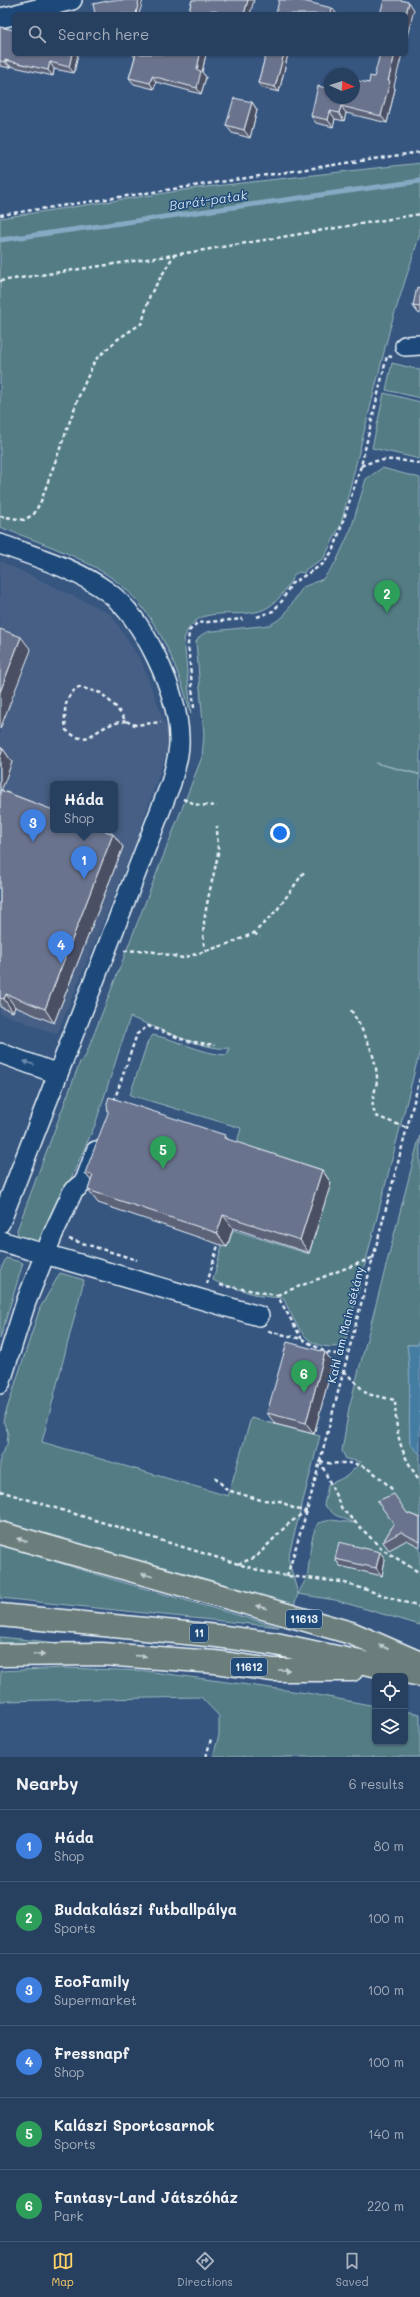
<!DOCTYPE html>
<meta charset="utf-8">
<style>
body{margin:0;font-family:Mali,sans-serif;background:#304766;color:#f1f3f6}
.controls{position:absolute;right:12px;bottom:12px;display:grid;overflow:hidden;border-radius:6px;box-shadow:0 1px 3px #0004}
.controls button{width:36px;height:36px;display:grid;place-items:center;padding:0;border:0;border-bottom:1px solid #445975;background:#284060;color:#f1f3f6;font:20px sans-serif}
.compass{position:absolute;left:324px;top:68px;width:36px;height:36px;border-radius:50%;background:#284060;box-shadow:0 1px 3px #0004;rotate:93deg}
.you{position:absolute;left:280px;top:833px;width:14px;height:14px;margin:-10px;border:3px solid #fff;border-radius:50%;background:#1a73e8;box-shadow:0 0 0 6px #1a73e833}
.badge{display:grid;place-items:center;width:26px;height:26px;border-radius:50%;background:#ffd166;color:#fff;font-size:13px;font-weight:700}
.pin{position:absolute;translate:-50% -33px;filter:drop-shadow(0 1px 2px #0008)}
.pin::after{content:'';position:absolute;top:21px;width:14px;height:12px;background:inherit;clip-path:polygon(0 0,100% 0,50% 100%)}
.popup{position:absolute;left:50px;top:781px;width:68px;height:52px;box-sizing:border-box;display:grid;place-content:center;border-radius:6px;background:#284060;filter:drop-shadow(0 1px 3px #0005);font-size:13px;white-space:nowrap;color:#a5afbd}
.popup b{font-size:15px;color:#f1f3f6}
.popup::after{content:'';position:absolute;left:50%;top:100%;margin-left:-8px;border:8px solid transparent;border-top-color:#284060}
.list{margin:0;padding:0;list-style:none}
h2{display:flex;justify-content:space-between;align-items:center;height:52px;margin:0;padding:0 16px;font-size:17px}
h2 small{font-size:13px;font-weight:400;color:#a5afbd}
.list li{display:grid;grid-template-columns:26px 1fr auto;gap:12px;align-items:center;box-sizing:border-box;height:72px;padding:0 16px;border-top:1px solid #445975}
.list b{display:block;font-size:15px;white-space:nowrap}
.list p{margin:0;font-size:13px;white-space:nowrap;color:#a5afbd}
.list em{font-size:13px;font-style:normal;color:#a5afbd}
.icon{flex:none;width:22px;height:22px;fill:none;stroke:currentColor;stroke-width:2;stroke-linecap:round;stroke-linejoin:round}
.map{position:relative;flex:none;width:420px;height:1757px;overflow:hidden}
.search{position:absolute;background:#284060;box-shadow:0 1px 3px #0004;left:12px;right:12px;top:12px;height:44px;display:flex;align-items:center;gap:10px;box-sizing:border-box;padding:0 14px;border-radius:6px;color:#a5afbd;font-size:15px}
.sheet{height:484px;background:#284060}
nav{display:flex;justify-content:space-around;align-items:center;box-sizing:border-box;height:56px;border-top:1px solid #445975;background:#284060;font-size:11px;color:#a5afbd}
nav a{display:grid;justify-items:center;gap:2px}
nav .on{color:#ffd166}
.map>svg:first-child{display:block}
.built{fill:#465f84;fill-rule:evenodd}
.green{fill:#527c84;stroke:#9db6be}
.water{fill:#457ba2;stroke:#86aac4}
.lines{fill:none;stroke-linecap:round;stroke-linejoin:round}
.stream{stroke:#86aac4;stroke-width:5}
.minor-casing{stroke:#e8f1f8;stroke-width:22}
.major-casing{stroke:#e8f1f8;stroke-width:25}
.path{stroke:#e8f1f8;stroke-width:2.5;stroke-dasharray:4 3;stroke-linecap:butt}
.minor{stroke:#1f4a7a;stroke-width:19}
.major{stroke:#6c7e7c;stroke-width:22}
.wall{fill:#5c6379;stroke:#e8f1f8}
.shaded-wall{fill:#4b5063;stroke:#e8f1f8}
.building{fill:#6b738d;stroke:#e8f1f8}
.oneway{fill:#6f8dac}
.oneway2{fill:#c3ced3}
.labels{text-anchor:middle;stroke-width:3;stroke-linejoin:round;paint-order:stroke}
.shield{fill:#1f4a7a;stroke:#acbfd2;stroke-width:1}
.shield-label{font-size:11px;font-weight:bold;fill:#e8f1f8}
.street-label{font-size:12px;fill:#e8f1f8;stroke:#1f4a7a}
.water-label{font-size:13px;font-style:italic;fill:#d0dfeb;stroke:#1f4a7a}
</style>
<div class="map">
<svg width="420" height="1757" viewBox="0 0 420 1757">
<rect width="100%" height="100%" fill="#365680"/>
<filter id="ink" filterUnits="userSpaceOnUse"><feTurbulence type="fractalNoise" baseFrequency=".025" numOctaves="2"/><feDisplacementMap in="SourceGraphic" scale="8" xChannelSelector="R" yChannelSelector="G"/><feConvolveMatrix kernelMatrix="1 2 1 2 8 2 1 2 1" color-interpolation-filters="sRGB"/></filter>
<g filter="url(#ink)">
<!-- built -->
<path class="built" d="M 0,561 L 111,614 L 142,663 L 171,739 L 134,847 L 57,1034 L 0,1013 ZM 53,784 L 115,784 L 115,830 L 53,830 Z"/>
<!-- green -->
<path class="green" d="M 420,163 L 420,234 L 390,328 L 341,524 L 324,558 L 306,569 L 304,573 L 299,572 L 295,574 C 288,585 281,599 270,606 C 243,625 196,597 184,639 L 191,714 C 177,663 153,603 106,574 C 74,553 35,541 0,527 L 0,218 L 198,188 Z
M 392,363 L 420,370 L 420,398 L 386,390 Z
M 384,393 L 420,402 L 420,459 L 372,448 Z
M 382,468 L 420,478 L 420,774 L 375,763 L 420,775 L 420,1050 L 344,1346 C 304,1352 299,1328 283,1298 L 260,1296 L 219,1283 L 213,1280 L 222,1246 L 227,1247 L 233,1230 L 309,1254 L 330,1183 L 235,1150 L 241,1128 L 130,1095 L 148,1041 L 153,1035 C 179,1040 201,1054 227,1055 L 229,1048 C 207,1052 153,1026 130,1017 L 95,1125 L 42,1243 L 19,1239 L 17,1230 L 80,1062 L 85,1057 L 202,757 L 204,735 L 196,642 C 200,634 205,632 213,631 L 270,625 L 283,617 L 303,587 L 323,579 L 336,562 L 351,529 L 366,479 Z
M 420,1135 L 420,1337 L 417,1345 L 407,1345 C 412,1378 408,1411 410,1444 L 420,1454 L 420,1625 L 335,1600 L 298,1594 L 293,1608 L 146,1567 L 0,1520 L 0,1456 L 7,1445 L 8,1433 L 3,1421 L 40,1308 L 60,1273 L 84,1280 L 42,1442 L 228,1496 L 251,1418 L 320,1436 L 288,1558 L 298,1594 C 301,1587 308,1578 308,1571 C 310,1555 310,1537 318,1523 L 331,1520 L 355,1523 L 335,1515 L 324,1505 L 328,1485 L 347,1476 L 361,1462 L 346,1459 L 342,1451 L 349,1408 Z
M 6,1258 L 23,1263 L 0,1339 L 0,1271 Z
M 0,1544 L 111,1579 L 279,1627 L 0,1598 Z
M 0,1637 L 79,1645 L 0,1647 Z
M 64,1668 L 146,1671 L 307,1693 L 375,1706 L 375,1742 L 405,1742 L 405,1711 L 420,1714 L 420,1757 L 213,1757 L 219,1735 L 219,1716 L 201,1697 L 0,1701 L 0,1671 Z"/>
<!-- water -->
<path class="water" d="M 420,1337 L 420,1454 L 410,1444 C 408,1411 412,1378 407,1345 L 417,1345 Z"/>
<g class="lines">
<!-- stream -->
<path class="stream" d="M 0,240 L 420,181"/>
<defs>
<path id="minor" d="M 17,14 L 72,0
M 0,18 L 14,15
M 405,346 L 420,345
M 0,544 C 36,557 77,569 108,592 C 144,619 178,692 179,738 C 180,753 175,768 171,783 L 0,1223
M 0,1053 L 58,1074
M 0,1241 L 259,1316
M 0,1384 L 26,1302 L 53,1234 L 73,1191 L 85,1181 L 96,1151"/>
<path id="major" d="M 0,1533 L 351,1633 L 420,1663
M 0,1615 L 217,1636 L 276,1644 L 420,1675
M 0,1655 L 102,1654 L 215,1662 L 273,1670 L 352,1670"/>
</defs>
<!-- minor casing -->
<use href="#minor" class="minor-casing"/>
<!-- major casing -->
<use href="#major" class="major-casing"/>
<!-- path -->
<path class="path" d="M 0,215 L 420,152
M 0,281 L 174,255 L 420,214
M 361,466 C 381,457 399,459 420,464
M 0,516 L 24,520 L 34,514 L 41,501 L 79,396 L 95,360 L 118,339 L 142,323 L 150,295 L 174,255
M 257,617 L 273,611 L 282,601 L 291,584 L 323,564 L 334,549 L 361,466 L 387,356 L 392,357
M 194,708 L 188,644 L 189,631 L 197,623 L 243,619
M 126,721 C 120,722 113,723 107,726 C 89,735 85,746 66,730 C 64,713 63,696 79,687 L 101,693 L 116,707 L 126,721 L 135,725 L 161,722
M 183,799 L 198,805 L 217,806
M 254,933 L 260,937
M 124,951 L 145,950 L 183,958 L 231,943 L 254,933 L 277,910 L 304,872
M 207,952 C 195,936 215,875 218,853 C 218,844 217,835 217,826
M 351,1010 C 363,1031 375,1051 377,1077 C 377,1093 368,1099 376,1116 L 407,1128
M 114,1101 L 137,1034 L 148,1026 L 187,1041 L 215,1045
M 69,1239 L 137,1260
M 207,1284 L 218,1245
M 220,1285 L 277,1295 L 302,1339
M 277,1295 L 372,1258
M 268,1331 L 302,1339 L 327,1353 L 347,1355
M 344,1371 L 367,1394 L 395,1400 C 396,1433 399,1451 418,1478
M 320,1461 L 342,1509 L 382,1549 L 420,1573
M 320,1461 C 333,1465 333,1463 345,1463 C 366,1462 379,1477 393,1490
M 215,1477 L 227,1490 L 261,1500 L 280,1501 L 295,1509 L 307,1511
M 0,1491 L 271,1574 L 342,1582 L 420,1607
M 238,1564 L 256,1557 L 287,1525 L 306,1511
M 287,1576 L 307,1511 L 420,1078
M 206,1757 L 211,1739"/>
<!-- minor -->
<use href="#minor" class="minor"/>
<!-- major -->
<use href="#major" class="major"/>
</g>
<!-- wall -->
<path class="wall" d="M 192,0 L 250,14 L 191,14 L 189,11 Z
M 0,27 L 14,54 L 78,54 L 74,73 L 54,69 L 53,76 L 10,66 L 10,68 L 0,66 Z
M 132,54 L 206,54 L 202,72 L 206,77 L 201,94 L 156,82 L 154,89 L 134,84 L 129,78 L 135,57 Z
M 266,54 L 288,54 L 279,92 L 262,88 L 258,83 Z
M 369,83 L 394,86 L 395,89 L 387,123 L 346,113 L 344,121 L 335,119 L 333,127 L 316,123 L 311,116 L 330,98 Z
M 252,102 L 257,110 L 250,138 L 232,133 L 226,125 Z
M 420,288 L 420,314 L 418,313 L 413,306 Z
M 0,747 L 3,749 L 12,762 L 1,790 L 113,834 L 123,847 L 54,1023 L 15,1007 L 13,1012 L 0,1007 Z
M 228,1140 L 322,1170 L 331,1183 L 309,1253 L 233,1228 L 227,1247 L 98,1203 L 88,1190 L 91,1181 L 85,1173 Z
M 325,1352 L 333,1363 L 314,1434 L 275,1424 L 267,1413 Z
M 407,1513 L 420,1518 L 420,1547 L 407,1540 L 389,1550 L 383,1542 L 394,1524 Z
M 335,1559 L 385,1559 L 382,1576 L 340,1566 Z"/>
<!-- shaded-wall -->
<path class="shaded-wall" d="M 139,0 L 143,0 L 139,14 L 136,14 Z
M 248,0 L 254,0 L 250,14 L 244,14 Z
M 409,2 L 414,10 L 406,40 L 406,14 Z
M 332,8 L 336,13 L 336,14 L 331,14 Z
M 211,10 L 214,14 L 210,14 Z
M 72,54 L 78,54 L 74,73 L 69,67 Z
M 200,54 L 206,54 L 202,72 L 206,77 L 201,94 L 197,88 L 197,70 Z
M 284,54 L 288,54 L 279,92 L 275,87 Z
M 395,54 L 402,54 L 394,86 L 395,89 L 387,123 L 381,116 L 388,81 Z
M 5,60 L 10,66 L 10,68 L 5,62 Z
M 50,62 L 54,69 L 53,76 L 48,70 Z
M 152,76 L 156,82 L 154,89 L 150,83 Z
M 252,102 L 257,110 L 250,138 L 244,130 Z
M 341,106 L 346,113 L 344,121 L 339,113 Z
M 330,111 L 335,119 L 333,127 L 328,120 Z
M 21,637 L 31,650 L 0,729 L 0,692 Z
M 3,749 L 12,762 L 0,794 L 0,757 Z
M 113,834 L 123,847 L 54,1023 L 45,1009 Z
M 6,994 L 15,1007 L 13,1012 L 4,999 Z
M 225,1135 L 234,1148 L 224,1138 Z
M 322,1170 L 331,1183 L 309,1253 L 300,1240 Z
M 223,1215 L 233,1228 L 227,1247 L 217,1233 Z
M 325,1352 L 333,1363 L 314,1434 L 306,1423 Z
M 380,1552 L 385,1559 L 382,1576 L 376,1568 Z"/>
<!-- building -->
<path class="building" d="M 112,0 L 139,0 L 136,14 L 95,14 L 93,4 Z
M 192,0 L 223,0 L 226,1 L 226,0 L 248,0 L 244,14 L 225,14 L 211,10 L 210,14 L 195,14 L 195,13 L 189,11 Z
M 279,0 L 299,0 L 332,8 L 331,14 L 276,14 Z
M 384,0 L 400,0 L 409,2 L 406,14 L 380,14 Z
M 0,27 L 14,30 L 14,54 L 72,54 L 69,67 L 50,62 L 48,70 L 5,60 L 5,62 L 0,61 Z
M 136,54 L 200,54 L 197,70 L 201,71 L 197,88 L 152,76 L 150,83 L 129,78 Z
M 266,54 L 284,54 L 275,87 L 258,83 Z
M 380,54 L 395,54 L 388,81 L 390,81 L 381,116 L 341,106 L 339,113 L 330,111 L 328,120 L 311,116 L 318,86 L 330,89 L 330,98 L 354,98 L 354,80 L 369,83 L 370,76 L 374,77 Z
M 234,98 L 252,102 L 244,130 L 226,125 Z
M 417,287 L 420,288 L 420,307 L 413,306 Z
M 0,629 L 21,637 L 0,692 Z
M 0,747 L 3,749 L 0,757 Z
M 0,790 L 53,810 L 53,830 L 103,830 L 113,834 L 45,1009 L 6,994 L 4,999 L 0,998 Z
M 109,1097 L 225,1135 L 224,1138 L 322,1170 L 300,1240 L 223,1215 L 217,1233 L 88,1190 L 93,1175 L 85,1173 L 108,1113 L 107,1103 Z
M 287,1342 L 325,1352 L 306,1423 L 267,1413 Z
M 394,1494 L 407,1513 L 420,1518 L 420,1542 L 401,1532 L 383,1542 L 394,1524 L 377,1501 Z
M 339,1542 L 380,1552 L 376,1568 L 335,1559 Z"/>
<!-- one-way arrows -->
<defs><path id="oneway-solid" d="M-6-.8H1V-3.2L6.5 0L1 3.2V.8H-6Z"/></defs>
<use class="oneway" href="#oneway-solid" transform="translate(29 1063) rotate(-160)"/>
<g class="oneway2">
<use href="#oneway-solid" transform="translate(22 1540) rotate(-163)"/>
<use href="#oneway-solid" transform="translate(147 1575) rotate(-164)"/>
<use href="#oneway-solid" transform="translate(261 1607) rotate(-164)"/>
<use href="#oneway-solid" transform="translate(384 1647) rotate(-156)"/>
<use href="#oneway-solid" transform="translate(39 1654)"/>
<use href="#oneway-solid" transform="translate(141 1656) rotate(4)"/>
<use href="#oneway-solid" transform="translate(284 1670)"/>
</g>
</g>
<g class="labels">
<!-- shield labels -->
<g class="shield">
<rect x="286" y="1610" width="36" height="18" rx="3"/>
<rect x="190" y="1624" width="18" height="18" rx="3"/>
<rect x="231" y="1658" width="36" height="18" rx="3"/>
</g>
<g class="shield-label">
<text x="304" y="1623">11613</text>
<text x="199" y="1637">11</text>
<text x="249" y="1671">11612</text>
</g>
<!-- street labels -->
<g class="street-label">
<text transform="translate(346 1325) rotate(-76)" y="4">Kahl am Main sétány</text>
</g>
<!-- water labels -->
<g class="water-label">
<text transform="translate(208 200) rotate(-8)" y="5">Barát-patak</text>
</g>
</g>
</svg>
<div class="controls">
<button><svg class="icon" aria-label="locate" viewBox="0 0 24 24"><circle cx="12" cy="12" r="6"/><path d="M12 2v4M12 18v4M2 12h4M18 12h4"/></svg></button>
<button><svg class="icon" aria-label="layers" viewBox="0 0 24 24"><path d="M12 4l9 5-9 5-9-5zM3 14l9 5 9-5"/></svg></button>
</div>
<svg class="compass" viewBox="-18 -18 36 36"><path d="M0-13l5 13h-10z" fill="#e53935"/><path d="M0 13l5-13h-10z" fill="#a5afbd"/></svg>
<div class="you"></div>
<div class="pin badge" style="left:84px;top:879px;background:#3f7fe0">1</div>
<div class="popup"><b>Háda</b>Shop</div>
<div class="pin badge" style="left:387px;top:613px;background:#2e9e5b">2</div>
<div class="pin badge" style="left:33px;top:842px;background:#3f7fe0">3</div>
<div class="pin badge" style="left:61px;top:964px;background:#3f7fe0">4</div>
<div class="pin badge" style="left:163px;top:1169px;background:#2e9e5b">5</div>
<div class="pin badge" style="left:304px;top:1393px;background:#2e9e5b">6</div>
<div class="search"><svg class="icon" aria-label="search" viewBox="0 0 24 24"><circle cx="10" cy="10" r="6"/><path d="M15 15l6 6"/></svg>Search here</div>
</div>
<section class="sheet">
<h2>Nearby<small>6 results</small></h2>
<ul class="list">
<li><span class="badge" style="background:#3f7fe0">1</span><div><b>Háda</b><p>Shop</p></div><em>80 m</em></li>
<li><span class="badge" style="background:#2e9e5b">2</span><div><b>Budakalászi futballpálya</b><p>Sports</p></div><em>100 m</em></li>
<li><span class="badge" style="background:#3f7fe0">3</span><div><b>EcoFamily</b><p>Supermarket</p></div><em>100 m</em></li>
<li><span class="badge" style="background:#3f7fe0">4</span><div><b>Fressnapf</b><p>Shop</p></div><em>100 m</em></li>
<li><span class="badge" style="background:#2e9e5b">5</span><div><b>Kalászi Sportcsarnok</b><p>Sports</p></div><em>140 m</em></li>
<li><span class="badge" style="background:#2e9e5b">6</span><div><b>Fantasy-Land Játszóház</b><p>Park</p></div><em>220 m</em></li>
</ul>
</section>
<nav>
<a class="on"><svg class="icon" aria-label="map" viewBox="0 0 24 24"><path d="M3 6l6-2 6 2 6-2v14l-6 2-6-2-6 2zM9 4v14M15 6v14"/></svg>Map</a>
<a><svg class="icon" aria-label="directions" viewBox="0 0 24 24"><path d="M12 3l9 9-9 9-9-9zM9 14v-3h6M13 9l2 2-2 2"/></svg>Directions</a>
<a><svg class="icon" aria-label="saved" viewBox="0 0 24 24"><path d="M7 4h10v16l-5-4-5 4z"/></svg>Saved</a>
</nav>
